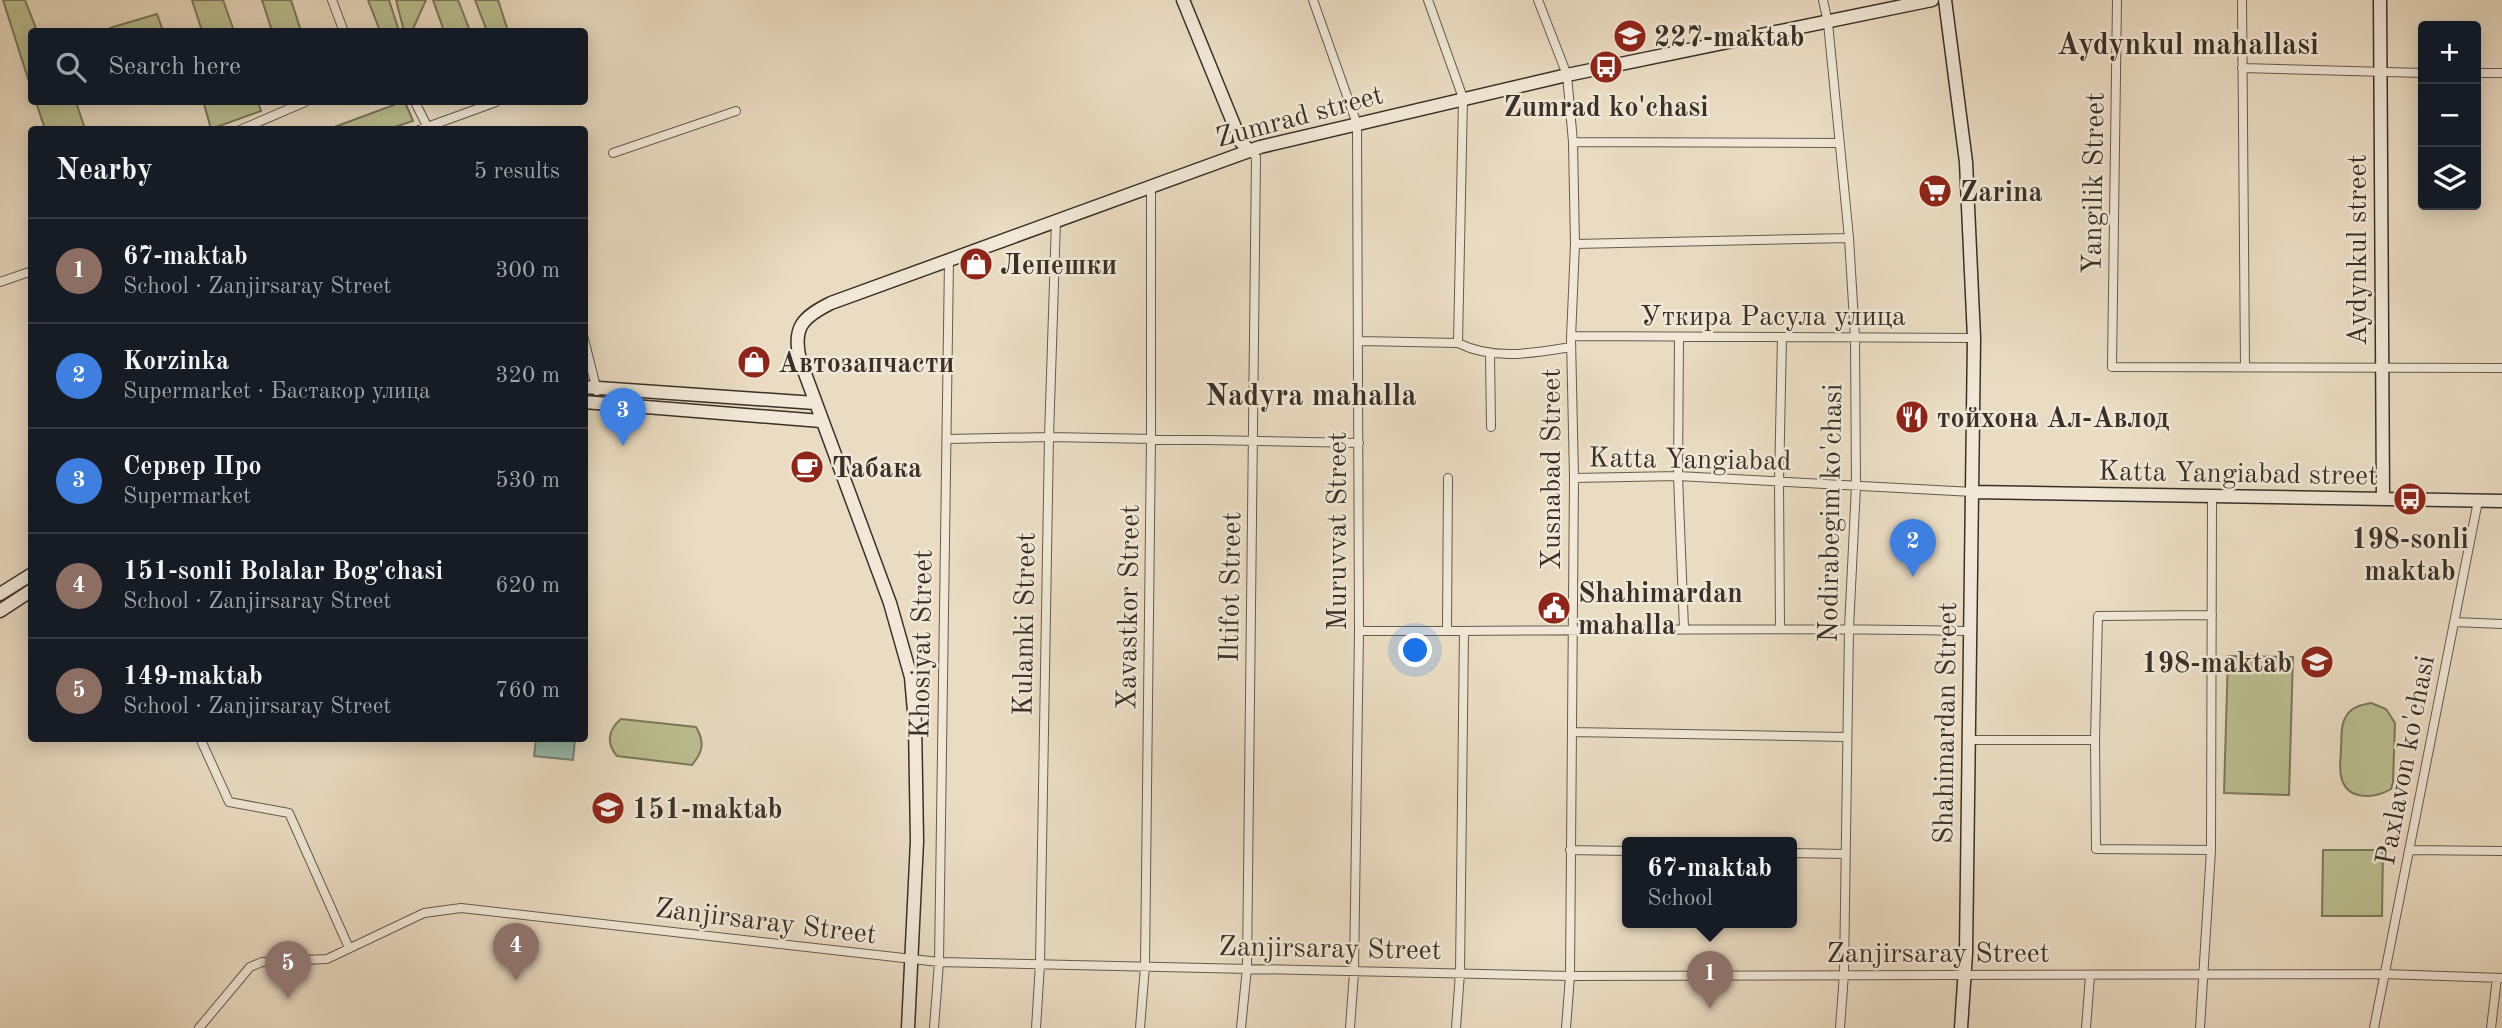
<!DOCTYPE html>
<meta charset="utf-8">
<style>
body{margin:0;font-family:"Old Standard TT",serif;background:#242831;color:#f1f3f6}
.controls{position:absolute;right:21px;top:21px;display:grid;overflow:hidden;border-radius:7px;box-shadow:0 4px 18px #0003}
.controls button{width:63px;height:63px;display:grid;place-items:center;padding:0;border:0;border-bottom:2px solid #363941;background:#171b24;color:#f1f3f6;font:35px sans-serif}
.you{position:absolute;left:1416px;top:651px;width:24px;height:24px;margin:-18px;border:5px solid #fff;border-radius:50%;background:#1a73e8;box-shadow:0 0 0 10px #1a73e833}
.badge{display:grid;place-items:center;width:46px;height:46px;border-radius:50%;background:#1a73e8;color:#fff;font-size:23px;font-weight:700}
.pin{position:absolute;translate:-50% -58px;filter:drop-shadow(0 2px 4px #0008)}
.pin::after{content:'';position:absolute;top:37px;width:24px;height:21px;background:inherit;clip-path:polygon(0 0,100% 0,50% 100%)}
.popup{position:absolute;left:1622px;top:837px;width:175px;height:91px;box-sizing:border-box;display:grid;place-content:center;border-radius:7px;background:#171b24;filter:drop-shadow(0 2px 5px #0005);font-size:23px;white-space:nowrap;color:#9ea1a6}
.popup b{font-size:26px;color:#f1f3f6}
.popup::after{content:'';position:absolute;left:50%;top:100%;margin-left:-14px;border:14px solid transparent;border-top-color:#171b24}
.list{margin:0;padding:0;list-style:none}
h2{display:flex;justify-content:space-between;align-items:center;height:91px;margin:0;padding:0 28px;font-size:30px}
h2 small{font-size:23px;font-weight:400;color:#9ea1a6}
.list li{display:grid;grid-template-columns:46px 1fr auto;gap:21px;align-items:center;box-sizing:border-box;height:105px;padding:0 28px;border-top:2px solid #363941}
.list b{display:block;font-size:26px;white-space:nowrap}
.list p{margin:0;font-size:23px;white-space:nowrap;color:#9ea1a6}
.list em{font-size:23px;font-style:normal;color:#9ea1a6}
.icon{flex:none;width:38px;height:38px;fill:none;stroke:currentColor;stroke-width:2;stroke-linecap:round;stroke-linejoin:round}
.map{position:relative;flex:none;width:2502px;height:1028px;overflow:hidden}
.search{position:absolute;background:#171b24;box-shadow:0 4px 18px #0003;left:28px;top:28px;width:560px;height:77px;display:flex;align-items:center;gap:18px;box-sizing:border-box;padding:0 24px;border-radius:7px;color:#9ea1a6;font-size:26px}
.panel{position:absolute;background:#171b24;box-shadow:0 4px 18px #0003;left:28px;top:126px;width:560px;height:616px;border-radius:7px}
.map>svg:first-child{display:block}
.green{fill:#bbbf90;stroke:#7a785c;stroke-width:2}
.water{fill:#99bcac;stroke:#738477;stroke-width:2}
.lines{fill:none;stroke-linecap:round;stroke-linejoin:round}
.street-casing{stroke:#665b4e;stroke-width:10}
.secondary-casing{stroke:#3a3027;stroke-width:15}
.street{stroke:#f1e8d7;stroke-width:8}
.secondary{stroke:#f1e8d7;stroke-width:12}
.labels{text-anchor:middle;stroke-width:5;stroke-linejoin:round;paint-order:stroke}
.poi-label{font-size:28px;font-weight:bold;fill:#3a3027;stroke:#f1e8d7;text-anchor:start}
.street-label{font-size:28px;fill:#3a3027;stroke:#f1e8d7}
.neighbourhood-label{font-size:30px;font-weight:bold;fill:#3a3027;stroke:#f1e8d7}
</style>
<div class="map">
<svg width="2502" height="1028" viewBox="0 0 2502 1028">
<rect width="100%" height="100%" fill="#eadcc2"/>
<filter id="stains"><feTurbulence type="fractalNoise" baseFrequency=".00286" numOctaves="4"/><feColorMatrix values="0 0 0 0 .2 0 0 0 0 .09 0 0 0 0 .02 0 0 0 .5 -.17"/></filter>
<radialGradient id="worn" r=".72"><stop offset=".6" stop-color="#630" stop-opacity="0"/><stop offset="1" stop-color="#630" stop-opacity=".3"/></radialGradient>
<!-- green -->
<path class="green" d="M 3,0 L 25,0 L 37,31 L 32,32 L 31,88 Z
M 192,0 L 223,0 L 234,31 L 202,31 Z
M 262,0 L 291,0 L 301,31 L 272,31 Z
M 368,0 L 389,0 L 399,31 L 380,31 Z
M 396,0 L 426,0 L 412,31 L 404,31 Z
M 433,0 L 458,0 L 470,31 L 444,31 Z
M 475,0 L 498,0 L 508,31 L 487,31 Z
M 157,14 L 163,31 L 111,31 L 110,28 Z
M 36,102 L 76,102 L 85,129 L 45,129 Z
M 212,102 L 258,102 L 261,111 L 211,129 L 204,104 Z
M 393,102 L 405,102 L 413,121 L 389,129 L 329,129 L 394,105 Z
M 2228,656 L 2293,657 L 2289,795 L 2224,793 Z
M 2371,703 L 2386,709 L 2395,723 L 2393,782 L 2391,789 C 2374,799 2346,801 2341,776 C 2339,767 2341,756 2341,748 C 2342,737 2340,724 2347,715 C 2352,707 2361,705 2371,703 Z
M 621,719 L 696,727 C 705,742 703,752 692,765 L 617,756 C 606,743 608,730 621,719 Z
M 2323,850 L 2383,850 L 2382,916 L 2322,916 Z"/>
<!-- water -->
<path class="water" d="M 536,739 L 575,739 L 573,760 L 534,756 Z"/>
<g class="lines">
<defs>
<path id="street" d="M 332,0 L 344,32
M 1313,0 L 1357,124 L 1359,631 L 1354,972 L 1350,1028
M 1428,0 L 1463,98 L 1458,343
M 1538,0 L 1567,75 L 1573,142 L 1575,244 L 1571,338 L 1574,478 L 1570,976 L 1566,1028
M 1823,0 L 1828,23 L 1849,238 L 1855,338 L 1856,486 L 1849,628 L 1844,974 L 1840,1028
M 2117,0 L 2112,367 L 2502,368
M 2242,0 L 2245,367
M 2242,68 L 2423,73
M 2476,73 L 2502,73
M 415,102 L 429,130
M 240,130 L 305,102
M 419,130 L 496,102
M 1573,142 L 1839,143
M 613,153 L 736,111
M 1575,244 L 1849,238
M 0,282 L 32,271
M 1572,336 L 1974,338
M 1679,337 L 1678,476 L 1684,628
M 584,339 L 597,391
M 1359,341 L 1458,343 C 1494,361 1533,353 1571,347
M 1490,353 L 1491,427
M 948,439 L 1049,437 L 1359,443
M 1574,478 L 1678,476 L 1973,492
M 2454,622 L 2502,624
M 1780,629 L 1779,482 L 1782,337
M 1359,631 C 1562,632 1766,626 1969,631
M 1447,631 L 1448,478
M 1572,732 L 1846,737
M 200,738 L 229,802 L 289,813 L 349,948
M 1969,740 L 2095,740
M 1570,850 L 1628,851
M 2211,850 L 2096,849 L 2095,740 L 2098,616 L 2212,615
M 2409,850 L 2502,851
M 1792,853 L 1845,854
M 199,1028 L 250,967 L 262,962 L 327,959 L 424,913 L 461,908 L 939,962 L 1570,976 L 2384,974 L 2502,978
M 934,1028 L 939,962 L 949,260
M 1036,1028 L 1040,964 L 1049,437 L 1056,221
M 1140,1028 L 1145,966 L 1151,439 L 1151,186
M 1241,1028 L 1247,968 L 1256,157 L 1249,150
M 1456,1028 L 1460,973 L 1464,632
M 2086,1028 L 2090,976
M 2200,1028 L 2211,850 L 2212,497
M 2374,1028 L 2478,501
M 2491,1028 L 2497,978"/>
<path id="secondary" d="M 1183,0 L 1241,142 L 1249,150
M 1945,0 L 1966,162 L 1974,338 L 1966,953 L 1961,1028
M 2380,0 L 2383,499
M 584,387 L 815,403
M 584,402 L 821,421
M 1973,492 L 2502,501
M 0,594 L 32,574
M 0,611 L 32,590
M 908,1028 L 917,841 L 915,723 L 911,677 L 890,603 L 800,360 C 792,327 803,317 831,303 L 1260,147 L 1567,75 L 1932,0"/>
</defs>
<!-- street casing -->
<use href="#street" class="street-casing"/>
<!-- secondary casing -->
<use href="#secondary" class="secondary-casing"/>
<!-- street -->
<use href="#street" class="street"/>
<!-- secondary -->
<use href="#secondary" class="secondary"/>
</g>
<!-- icons -->
<defs>
<symbol id="school-disc" viewBox="-11 -11 22 22"><circle r="9.5" fill="#8f2418" stroke="#f1e8d7"/><path d="M0-5L7-2L0 1L-7-2ZM-4 1L0 2.5L4 1V4Q0 6-4 4Z" fill="#fff"/></symbol>
<symbol id="bus-disc" viewBox="-11 -11 22 22"><circle r="9.5" fill="#8f2418" stroke="#f1e8d7"/><path d="M-5-6H5V4H4V6H2V4H-2V6H-4V4H-5ZM-3.5-4V0h7V-4ZM-3.5 1.2v1.5H-2V1.2ZM2 1.2v1.5H3.5V1.2Z" fill="#fff"/></symbol>
<symbol id="supermarket-disc" viewBox="-11 -11 22 22"><circle r="9.5" fill="#8f2418" stroke="#f1e8d7"/><path d="M-6-5.5h2.5l.6 2H6L4.5 2H-2.5L-4.4-4H-6ZM-1.5 3.2a1.3 1.3 0 1 0 .1 0ZM3 3.2a1.3 1.3 0 1 0 .1 0Z" fill="#fff"/></symbol>
<symbol id="shop-disc" viewBox="-11 -11 22 22"><circle r="9.5" fill="#8f2418" stroke="#f1e8d7"/><path d="M-5-2.5h2.3a2.7 3.5 0 0 1 5.4 0H5L5.5 6h-11ZM-1.5-2.5h3a1.5 2.3 0 0 0-3 0Z" fill="#fff"/></symbol>
<symbol id="restaurant-disc" viewBox="-11 -11 22 22"><circle r="9.5" fill="#8f2418" stroke="#f1e8d7"/><path d="M-5-6h1v4h1v-4h1v4h1v-4h1v5L-1.5 .5V6h-2V.5L-5-1ZM5-6V6H3V1.5H1.5Q1.5-4 5-6Z" fill="#fff"/></symbol>
<symbol id="cafe-disc" viewBox="-11 -11 22 22"><circle r="9.5" fill="#8f2418" stroke="#f1e8d7"/><path d="M-5.5-4.5H6V0H3Q3 3.5 0 3.5H-2.5Q-5.5 3.5-5.5 0ZM3-3.2v2h1.7v-2ZM-6 4.5H4V6H-6Z" fill="#fff"/></symbol>
<symbol id="civic-disc" viewBox="-11 -11 22 22"><circle r="9.5" fill="#8f2418" stroke="#f1e8d7"/><path d="M-.6-6.5H3V-4.5H.6V-3L4-1V1h2V6H-6V1h2V-1L-.6-3ZM-1.2 2.5V6h2.4V2.5Z" fill="#fff"/></symbol>
</defs>
<g fill-rule="evenodd">
<use href="#school-disc" x="1611" y="17" width="38" height="38"/>
<use href="#bus-disc" x="1587" y="48" width="38" height="38"/>
<use href="#supermarket-disc" x="1916" y="172" width="38" height="38"/>
<use href="#shop-disc" x="957" y="245" width="38" height="38"/>
<use href="#shop-disc" x="735" y="343" width="38" height="38"/>
<use href="#restaurant-disc" x="1893" y="398" width="38" height="38"/>
<use href="#cafe-disc" x="788" y="448" width="38" height="38"/>
<use href="#bus-disc" x="2391" y="480" width="38" height="38"/>
<use href="#civic-disc" x="1535" y="589" width="38" height="38"/>
<use href="#school-disc" x="2298" y="643" width="38" height="38"/>
<use href="#school-disc" x="589" y="789" width="38" height="38"/>
</g>
<g class="labels">
<!-- poi labels -->
<g class="poi-label">
<text x="1654" y="46">227-maktab</text>
<text x="1606" y="116" text-anchor="middle">Zumrad ko'chasi</text>
<text x="1960" y="201">Zarina</text>
<text x="1000" y="274">Лепешки</text>
<text x="778" y="372">Автозапчасти</text>
<text x="1937" y="427">тойхона Ал-Авлод</text>
<text x="832" y="477">Табака</text>
<text x="2410" y="548" text-anchor="middle">198-sonli<tspan x="2410" dy="32">maktab</tspan></text>
<text x="1578" y="602">Shahimardan<tspan x="1578" dy="32">mahalla</tspan></text>
<text x="2292" y="672" text-anchor="end">198-maktab</text>
<text x="632" y="818">151-maktab</text>
</g>
<!-- street labels -->
<g class="street-label">
<text transform="translate(1299 115) rotate(-15)" y="10">Zumrad street</text>
<text transform="translate(2092 183) rotate(-89)" y="10">Yangilik Street</text>
<text transform="translate(2356 250) rotate(-90)" y="10">Aydynkul street</text>
<text x="1773" y="325">Уткира Расула улица</text>
<text transform="translate(1690 458) rotate(1)" y="10">Katta Yangiabad</text>
<text transform="translate(1550 469) rotate(-90)" y="10">Xusnabad Street</text>
<text transform="translate(2238 472) rotate(1)" y="10">Katta Yangiabad street</text>
<text transform="translate(1829 513) rotate(-89)" y="10">Nodirabegim ko'chasi</text>
<text transform="translate(1336 531) rotate(-90)" y="10">Muruvvat Street</text>
<text transform="translate(1229 587) rotate(-89)" y="10">Iltifot Street</text>
<text transform="translate(1127 607) rotate(-89)" y="10">Xavastkor Street</text>
<text transform="translate(1023 624) rotate(-89)" y="10">Kulamki Street</text>
<text transform="translate(920 644) rotate(-89)" y="10">Khosiyat Street</text>
<text transform="translate(1944 723) rotate(-89)" y="10">Shahimardan Street</text>
<text transform="translate(2404 760) rotate(-79)" y="10">Paxlavon ko'chasi</text>
<text transform="translate(766 920) rotate(7)" y="10">Zanjirsaray Street</text>
<text transform="translate(1330 947) rotate(1)" y="10">Zanjirsaray Street</text>
<text x="1938" y="962">Zanjirsaray Street</text>
</g>
<!-- neighbourhood labels -->
<g class="neighbourhood-label">
<text x="2188" y="54">Aydynkul mahallasi</text>
<text x="1311" y="405">Nadyra mahalla</text>
</g>
</g>
<rect width="100%" height="100%" filter="url(#stains)"/>
<rect width="100%" height="100%" fill="url(#worn)"/>
</svg>
<div class="controls">
<button>+</button>
<button>−</button>
<button><svg class="icon" aria-label="layers" viewBox="0 0 24 24"><path d="M12 4l9 5-9 5-9-5zM3 14l9 5 9-5"/></svg></button>
</div>
<div class="you"></div>
<div class="pin badge" style="left:1710px;top:1009px;background:#8d6e63">1</div>
<div class="popup"><b>67-maktab</b>School</div>
<div class="pin badge" style="left:1913px;top:577px;background:#3f7fe0">2</div>
<div class="pin badge" style="left:623px;top:446px;background:#3f7fe0">3</div>
<div class="pin badge" style="left:516px;top:981px;background:#8d6e63">4</div>
<div class="pin badge" style="left:288px;top:999px;background:#8d6e63">5</div>
<div class="search"><svg class="icon" aria-label="search" viewBox="0 0 24 24"><circle cx="10" cy="10" r="6"/><path d="M15 15l6 6"/></svg>Search here</div>
<section class="panel">
<h2>Nearby<small>5 results</small></h2>
<ul class="list">
<li><span class="badge" style="background:#8d6e63">1</span><div><b>67-maktab</b><p>School · Zanjirsaray Street</p></div><em>300 m</em></li>
<li><span class="badge" style="background:#3f7fe0">2</span><div><b>Korzinka</b><p>Supermarket · Бастакор улица</p></div><em>320 m</em></li>
<li><span class="badge" style="background:#3f7fe0">3</span><div><b>Сервер Про</b><p>Supermarket</p></div><em>530 m</em></li>
<li><span class="badge" style="background:#8d6e63">4</span><div><b>151-sonli Bolalar Bog'chasi</b><p>School · Zanjirsaray Street</p></div><em>620 m</em></li>
<li><span class="badge" style="background:#8d6e63">5</span><div><b>149-maktab</b><p>School · Zanjirsaray Street</p></div><em>760 m</em></li>
</ul>
</section>
</div>
